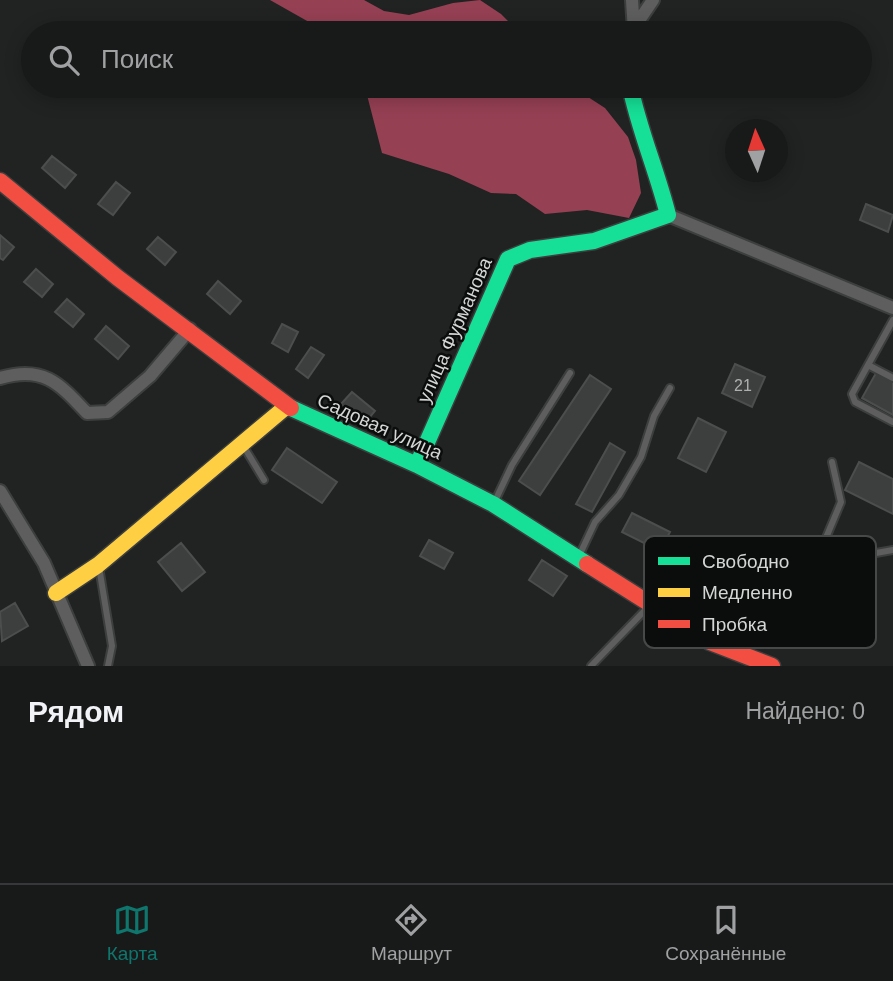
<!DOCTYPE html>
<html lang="ru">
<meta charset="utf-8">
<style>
body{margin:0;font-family:Arial,sans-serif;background:#252727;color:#f1f3f6}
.compass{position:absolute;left:725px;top:119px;width:63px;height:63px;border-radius:50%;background:#181a1a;box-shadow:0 4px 18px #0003;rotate:357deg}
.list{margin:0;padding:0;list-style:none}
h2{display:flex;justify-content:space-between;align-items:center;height:91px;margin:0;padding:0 28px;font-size:30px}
h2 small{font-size:23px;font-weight:400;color:#9fa1a2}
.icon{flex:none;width:38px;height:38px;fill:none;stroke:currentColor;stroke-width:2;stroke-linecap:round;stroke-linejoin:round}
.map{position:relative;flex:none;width:893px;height:666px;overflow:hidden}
.search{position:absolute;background:#181a1a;box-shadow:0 4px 18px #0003;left:21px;right:21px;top:21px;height:77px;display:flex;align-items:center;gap:18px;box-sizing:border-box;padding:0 24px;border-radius:38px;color:#9fa1a2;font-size:26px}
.sheet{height:217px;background:#181a1a}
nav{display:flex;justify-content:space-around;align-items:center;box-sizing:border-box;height:98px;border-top:2px solid #363839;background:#181a1a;font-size:19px;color:#9fa1a2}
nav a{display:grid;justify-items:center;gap:4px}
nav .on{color:#0f766e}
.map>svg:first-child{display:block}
.water{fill:#964054}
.building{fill:#3d3f3f;stroke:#4c4d4d;stroke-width:2}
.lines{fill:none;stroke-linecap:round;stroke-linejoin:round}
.lane-casing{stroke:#3d3f3f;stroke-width:10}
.street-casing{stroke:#3d3f3f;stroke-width:16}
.fast-casing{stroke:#3d3f3f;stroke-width:19}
.slow-casing{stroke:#3d3f3f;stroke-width:19}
.jam-casing{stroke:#3d3f3f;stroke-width:19}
.lane{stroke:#5e5e5e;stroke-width:6}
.street{stroke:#5e5e5e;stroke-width:12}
.fast{stroke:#16e098;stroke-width:16}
.slow{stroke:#ffcf43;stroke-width:16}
.jam{stroke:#f24e42;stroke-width:16}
.labels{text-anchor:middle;stroke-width:5;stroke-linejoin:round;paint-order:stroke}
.number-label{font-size:16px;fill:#aeb0b0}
.street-label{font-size:19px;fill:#d3d6d5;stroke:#0b0d0c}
.key{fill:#0b0d0c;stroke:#474948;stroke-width:2}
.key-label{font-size:19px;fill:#d3d6d5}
</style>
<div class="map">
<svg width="893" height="666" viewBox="0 0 893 666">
<rect width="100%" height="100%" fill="#202322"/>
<!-- water -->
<path class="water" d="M 270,0 L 364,0 L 384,11 L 409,15 L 453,3 L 480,0 L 501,14 L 520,33 L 321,33 L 316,26 Z
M 360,86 L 571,86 L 605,108 L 628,137 L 636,160 L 641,193 L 629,218 L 587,210 L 545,214 L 516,194 L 491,193 L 449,174 L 382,153 L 367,95 Z"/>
<!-- building -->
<path class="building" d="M 52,156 L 76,175 L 65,188 L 42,168 Z
M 116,182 L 130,193 L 113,215 L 98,204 Z
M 866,204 L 893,215 L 888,232 L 860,220 Z
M 0,235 L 14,247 L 3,260 L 0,258 Z
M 158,237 L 176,252 L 165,265 L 147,249 Z
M 36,269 L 53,284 L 42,297 L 24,282 Z
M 218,281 L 241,301 L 230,314 L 207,294 Z
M 67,299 L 84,314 L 73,327 L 55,312 Z
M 282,324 L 298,332 L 288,352 L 272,343 Z
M 106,326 L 129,346 L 118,359 L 95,339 Z
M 311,347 L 324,355 L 308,378 L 296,369 Z
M 735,364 L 765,377 L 752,407 L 722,393 Z
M 876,373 L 893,382 L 893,415 L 862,398 Z
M 590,375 L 611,389 L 540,495 L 519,481 Z
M 352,392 L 375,411 L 364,424 L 341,404 Z
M 698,418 L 726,432 L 706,472 L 678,458 Z
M 610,443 L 625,452 L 592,512 L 576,504 Z
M 287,448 L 337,482 L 322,503 L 272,470 Z
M 859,462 L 893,479 L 893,514 L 845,490 Z
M 632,513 L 670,532 L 660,551 L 622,532 Z
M 429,540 L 453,553 L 444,569 L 420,556 Z
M 181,543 L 205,572 L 182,591 L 158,562 Z
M 542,560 L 567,576 L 553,596 L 529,580 Z
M 15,603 L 28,626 L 2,641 L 0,612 Z"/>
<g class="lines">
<defs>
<path id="lane" d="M 893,320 L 868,365 L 893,378
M 868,365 L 852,394 L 855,402 L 893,422
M 244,447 L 264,480
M 495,501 L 512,465 L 570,373
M 579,556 L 595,522 L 619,495 L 641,457 L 654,416 L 670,388
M 815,564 L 841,502 L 832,462
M 99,567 L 112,646 L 108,666
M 712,640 L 731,596 L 745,580 L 767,567 L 815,564 L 893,550
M 591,666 L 650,605"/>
<path id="street" d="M 632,0 L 634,31
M 634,28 L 653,0
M 668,215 L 893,308
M 0,378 C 43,365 59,383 87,413 L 108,412 L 150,376 L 190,329
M 0,491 L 44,563 L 88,666"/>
<path id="fast" d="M 291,408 L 417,465 L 493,504 L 587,564
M 417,465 L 508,259 L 530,250 L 594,241 L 668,215 C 657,171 639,130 630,86"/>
<path id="slow" d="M 56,593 L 98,565 L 287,406"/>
<path id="jam" d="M 0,181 L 118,278 L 291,408
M 587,564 L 710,642 L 772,666"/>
</defs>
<!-- lane casing -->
<use href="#lane" class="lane-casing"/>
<!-- street casing -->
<use href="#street" class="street-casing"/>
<!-- fast casing -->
<use href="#fast" class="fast-casing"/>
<!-- slow casing -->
<use href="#slow" class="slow-casing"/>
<!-- jam casing -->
<use href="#jam" class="jam-casing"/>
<!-- lane -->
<use href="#lane" class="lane"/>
<!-- street -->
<use href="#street" class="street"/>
<!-- fast -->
<use href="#fast" class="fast"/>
<!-- slow -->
<use href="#slow" class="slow"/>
<!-- jam -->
<use href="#jam" class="jam"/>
</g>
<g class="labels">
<!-- number labels -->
<g class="number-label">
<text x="743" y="391">21</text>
</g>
<!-- street labels -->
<g class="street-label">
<text transform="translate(454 330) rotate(-66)" y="7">улица Фурманова</text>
<text transform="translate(380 426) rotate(24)" y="7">Садовая улица</text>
</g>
</g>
<!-- legend -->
<rect x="644" y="536" width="232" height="112" rx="10" class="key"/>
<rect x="658" y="557" width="32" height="8" fill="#16e098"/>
<rect x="658" y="588" width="32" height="9" fill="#ffcf43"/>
<rect x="658" y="620" width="32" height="8" fill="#f24e42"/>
<g class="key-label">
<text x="702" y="568">Свободно</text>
<text x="702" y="599">Медленно</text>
<text x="702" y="631">Пробка</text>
</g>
</svg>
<svg class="compass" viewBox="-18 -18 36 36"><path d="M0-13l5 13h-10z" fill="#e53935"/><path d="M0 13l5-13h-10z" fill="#9fa1a2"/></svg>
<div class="search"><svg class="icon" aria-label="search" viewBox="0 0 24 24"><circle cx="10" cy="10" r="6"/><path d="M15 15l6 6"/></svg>Поиск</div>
</div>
<section class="sheet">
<h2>Рядом<small>Найдено: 0</small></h2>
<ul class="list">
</ul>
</section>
<nav>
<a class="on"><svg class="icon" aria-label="map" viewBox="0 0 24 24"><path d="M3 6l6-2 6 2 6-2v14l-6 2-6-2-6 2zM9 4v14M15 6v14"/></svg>Карта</a>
<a><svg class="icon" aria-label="directions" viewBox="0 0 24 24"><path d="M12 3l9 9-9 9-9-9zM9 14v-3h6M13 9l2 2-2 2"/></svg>Маршрут</a>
<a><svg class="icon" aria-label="saved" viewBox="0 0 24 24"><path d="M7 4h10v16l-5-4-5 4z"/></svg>Сохранённые</a>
</nav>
